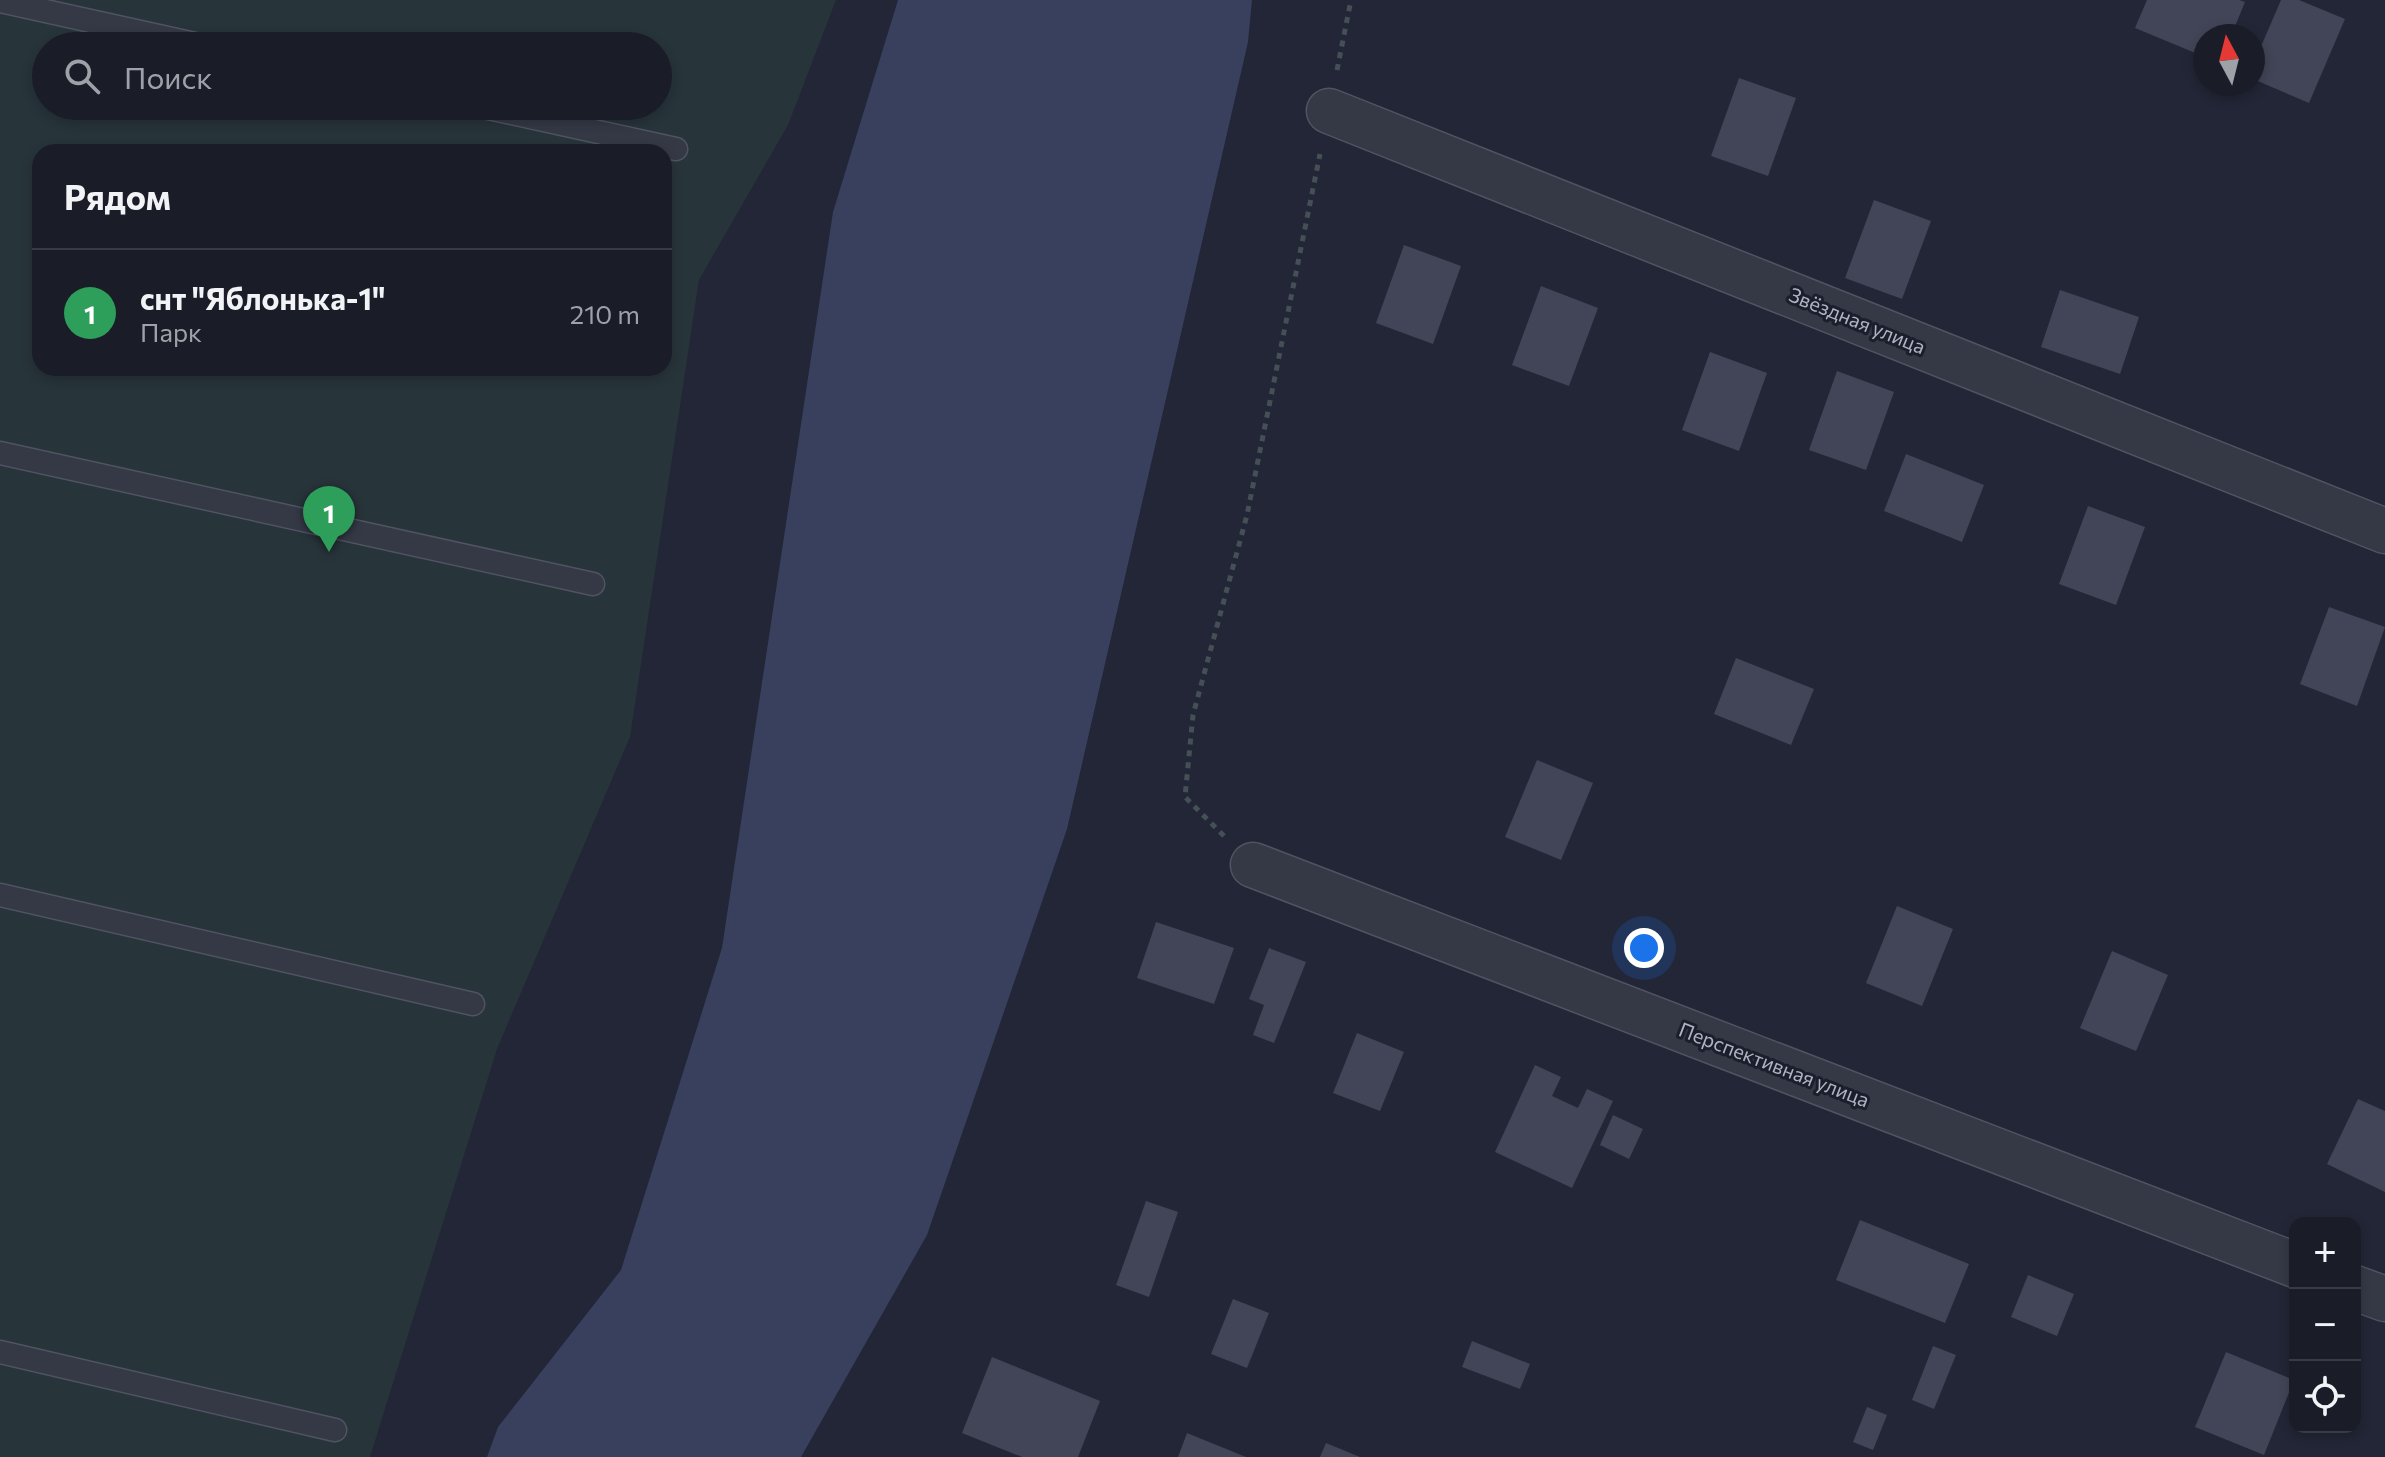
<!DOCTYPE html>
<html lang="ru">
<meta charset="utf-8">
<style>
body{margin:0;font-family:Commissioner,sans-serif;background:#272934;color:#f1f3f6}
.controls{position:absolute;right:24px;bottom:24px;display:grid;overflow:hidden;border-radius:16px;box-shadow:0 4px 12px #0003}
.controls button{width:72px;height:72px;display:grid;place-items:center;padding:0;border:0;border-bottom:2px solid #383a45;background:#1a1c28;color:#f1f3f6;font:40px sans-serif}
.compass{position:absolute;left:2193px;top:24px;width:72px;height:72px;border-radius:50%;background:#1a1c28;box-shadow:0 4px 12px #0003;rotate:353deg}
.you{position:absolute;left:1644px;top:948px;width:28px;height:28px;margin:-20px;border:6px solid #fff;border-radius:50%;background:#1a73e8;box-shadow:0 0 0 12px #1a73e833}
.badge{display:grid;place-items:center;width:52px;height:52px;border-radius:50%;background:#8a9aee;color:#fff;font-size:26px;font-weight:700}
.pin{position:absolute;translate:-50% -66px;filter:drop-shadow(0 2px 4px #0008)}
.pin::after{content:'';position:absolute;top:42px;width:28px;height:24px;background:inherit;clip-path:polygon(0 0,100% 0,50% 100%)}
.list{margin:0;padding:0;list-style:none}
h2{display:flex;justify-content:space-between;align-items:center;height:104px;margin:0;padding:0 32px;font-size:34px}
h2 small{font-size:26px;font-weight:400;color:#9fa1a8}
.list li{display:grid;grid-template-columns:52px 1fr auto;gap:24px;align-items:center;box-sizing:border-box;height:128px;padding:0 32px;border-top:2px solid #383a45}
.list b{display:block;font-size:30px;white-space:nowrap}
.list p{margin:0;font-size:26px;white-space:nowrap;color:#9fa1a8}
.list em{font-size:26px;font-style:normal;color:#9fa1a8}
.icon{flex:none;width:44px;height:44px;fill:none;stroke:currentColor;stroke-width:2;stroke-linecap:round;stroke-linejoin:round}
.map{position:relative;flex:none;width:2385px;height:1457px;overflow:hidden}
.search{position:absolute;background:#1a1c28;box-shadow:0 4px 12px #0003;left:32px;top:32px;width:640px;height:88px;display:flex;align-items:center;gap:20px;box-sizing:border-box;padding:0 28px;border-radius:44px;color:#9fa1a8;font-size:30px}
.panel{position:absolute;background:#1a1c28;box-shadow:0 4px 12px #0003;left:32px;top:144px;width:640px;height:232px;border-radius:24px}
.map>svg:first-child{display:block}
.green{fill:#27343a;fill-rule:evenodd}
.water{fill:#39405e}
.building{fill:#414557}
.lines{fill:none;stroke-linecap:round;stroke-linejoin:round}
.service-casing{stroke:#505361;stroke-width:25}
.minor-casing{stroke:#505361;stroke-width:47}
.path{stroke:#445056;stroke-width:5;stroke-dasharray:6 6;stroke-linecap:butt}
.service{stroke:#353946;stroke-width:22}
.minor{stroke:#353946;stroke-width:44}
.labels{text-anchor:middle;stroke-width:6;stroke-linejoin:round;paint-order:stroke}
.street-label{font-size:20px;fill:#b0b3c3;stroke:#1b1e2b}
</style>
<div class="map">
<svg width="2385" height="1457" viewBox="0 0 2385 1457">
<rect width="100%" height="100%" fill="#222636"/>
<!-- green -->
<path class="green" d="M 0,0 L 836,0 L 788,125 L 699,280 L 630,737 L 497,1049 L 370,1457 L 0,1457 ZM 46,46 L 658,46 L 658,106 L 46,106 ZM 40,152 L 664,152 L 664,368 L 40,368 Z"/>
<!-- water -->
<path class="water" d="M 898,0 L 1252,0 L 1248,42 L 1067,829 L 927,1235 L 801,1457 L 487,1457 L 498,1427 L 621,1270 L 722,948 L 833,212 Z"/>
<!-- building -->
<path class="building" d="M 2147,0 L 2239,0 L 2245,2 L 2231,36 L 2205,36 L 2205,57 L 2135,28 Z
M 2281,0 L 2299,0 L 2345,19 L 2309,103 L 2253,79 L 2253,65 Z
M 1739,78 L 1796,98 L 1768,176 L 1711,156 Z
M 1874,200 L 1931,221 L 1902,299 L 1845,278 Z
M 1404,245 L 1461,266 L 1433,344 L 1376,323 Z
M 1541,286 L 1598,308 L 1569,386 L 1512,365 Z
M 2060,290 L 2139,317 L 2120,374 L 2041,347 Z
M 1710,352 L 1767,373 L 1739,451 L 1682,430 Z
M 1837,371 L 1894,392 L 1866,470 L 1809,450 Z
M 1906,454 L 1984,485 L 1962,542 L 1884,511 Z
M 2088,506 L 2145,527 L 2116,605 L 2059,584 Z
M 2329,607 L 2385,627 L 2357,706 L 2300,684 Z
M 1736,658 L 1814,689 L 1791,745 L 1714,714 Z
M 1537,760 L 1593,783 L 1561,860 L 1505,837 Z
M 1897,906 L 1953,929 L 1922,1006 L 1866,983 Z
M 1156,922 L 1234,948 L 1214,1004 L 1137,978 Z
M 1269,948 L 1306,962 L 1274,1043 L 1253,1035 L 1264,1005 L 1249,999 Z
M 2112,951 L 2168,975 L 2136,1051 L 2080,1028 Z
M 1357,1033 L 1404,1052 L 1380,1111 L 1333,1093 Z
M 1535,1065 L 1561,1077 L 1552,1096 L 1578,1108 L 1587,1089 L 1613,1101 L 1572,1188 L 1495,1152 Z
M 2358,1099 L 2385,1111 L 2385,1192 L 2327,1164 Z
M 1613,1115 L 1643,1129 L 1629,1159 L 1600,1145 Z
M 1146,1201 L 1178,1212 L 1149,1297 L 1116,1285 Z
M 1860,1220 L 1969,1264 L 1945,1323 L 1836,1280 Z
M 2028,1275 L 2074,1294 L 2057,1336 L 2011,1317 Z
M 1233,1299 L 1269,1313 L 1247,1368 L 1211,1354 Z
M 1472,1341 L 1530,1364 L 1520,1389 L 1462,1367 Z
M 1933,1346 L 1956,1355 L 1934,1409 L 1912,1400 Z
M 2226,1352 L 2294,1380 L 2264,1455 L 2195,1427 Z
M 992,1357 L 1100,1401 L 1078,1457 L 1022,1457 L 962,1433 Z
M 1867,1407 L 1887,1415 L 1873,1450 L 1853,1442 Z
M 1187,1433 L 1246,1457 L 1178,1457 Z
M 1326,1443 L 1360,1457 L 1320,1457 Z"/>
<g class="lines">
<defs>
<path id="service" d="M 0,1 L 204,46
M 479,106 L 676,149
M 0,453 L 593,584
M 0,895 L 473,1004
M 0,1352 L 335,1430"/>
<path id="minor" d="M 1329,111 L 2385,531
M 1253,865 L 2295,1265
M 2355,1288 L 2385,1299"/>
</defs>
<!-- service casing -->
<use href="#service" class="service-casing"/>
<!-- minor casing -->
<use href="#minor" class="minor-casing"/>
<!-- path -->
<path class="path" d="M 1337,70 L 1351,0
M 1224,836 L 1185,797 L 1193,715 L 1247,515 L 1320,154"/>
<!-- service -->
<use href="#service" class="service"/>
<!-- minor -->
<use href="#minor" class="minor"/>
</g>
<g class="labels">
<!-- street labels -->
<g class="street-label">
<text transform="translate(1857 321) rotate(22)" y="7">Звёздная улица</text>
<text transform="translate(1774 1065) rotate(21)" y="7">Перспективная улица</text>
</g>
</g>
</svg>
<div class="controls">
<button>+</button>
<button>−</button>
<button><svg class="icon" aria-label="locate" viewBox="0 0 24 24"><circle cx="12" cy="12" r="6"/><path d="M12 2v4M12 18v4M2 12h4M18 12h4"/></svg></button>
</div>
<svg class="compass" viewBox="-18 -18 36 36"><path d="M0-13l5 13h-10z" fill="#e53935"/><path d="M0 13l5-13h-10z" fill="#9fa1a8"/></svg>
<div class="you"></div>
<div class="pin badge" style="left:329px;top:552px;background:#2e9e5b">1</div>
<div class="search"><svg class="icon" aria-label="search" viewBox="0 0 24 24"><circle cx="10" cy="10" r="6"/><path d="M15 15l6 6"/></svg>Поиск</div>
<section class="panel">
<h2>Рядом<small></small></h2>
<ul class="list">
<li><span class="badge" style="background:#2e9e5b">1</span><div><b>снт &quot;Яблонька-1&quot;</b><p>Парк</p></div><em>210 m</em></li>
</ul>
</section>
</div>
